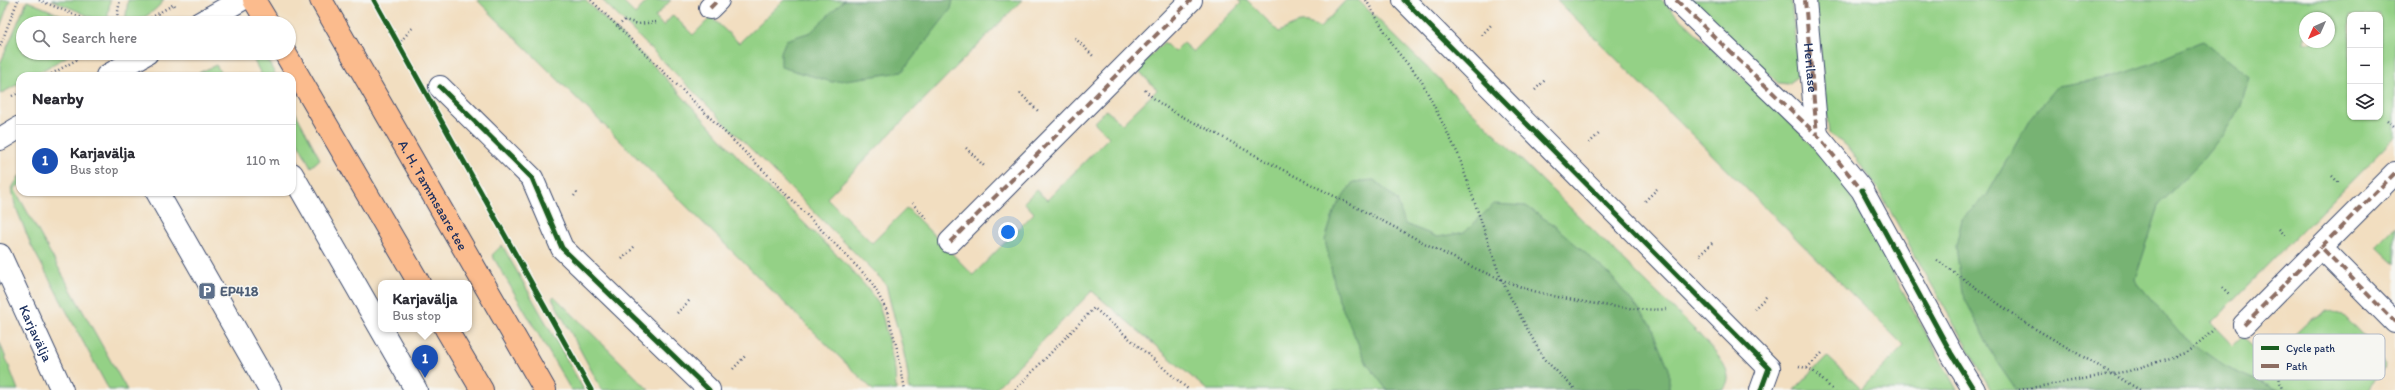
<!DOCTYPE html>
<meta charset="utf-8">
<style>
body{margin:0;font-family:Itim,sans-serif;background:#f2f2f3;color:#2b2b33}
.controls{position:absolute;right:12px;top:12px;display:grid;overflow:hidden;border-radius:8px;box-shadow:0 1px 3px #0004}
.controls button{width:36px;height:36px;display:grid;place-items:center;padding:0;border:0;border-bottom:1px solid #e1e1e2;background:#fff;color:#2b2b33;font:20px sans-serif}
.compass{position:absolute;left:2299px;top:12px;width:36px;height:36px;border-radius:50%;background:#fff;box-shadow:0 1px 3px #0004;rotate:225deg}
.you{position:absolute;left:1008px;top:232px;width:14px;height:14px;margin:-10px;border:3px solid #fff;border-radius:50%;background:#1a73e8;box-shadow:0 0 0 6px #1a73e833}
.badge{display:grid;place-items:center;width:26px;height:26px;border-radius:50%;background:#111827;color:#fff;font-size:13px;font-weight:700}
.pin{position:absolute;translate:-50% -33px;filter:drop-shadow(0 1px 2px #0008)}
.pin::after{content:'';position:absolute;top:21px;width:14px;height:12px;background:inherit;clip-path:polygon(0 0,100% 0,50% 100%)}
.popup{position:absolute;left:378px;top:280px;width:94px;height:52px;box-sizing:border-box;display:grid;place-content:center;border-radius:8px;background:#fff;filter:drop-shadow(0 1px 3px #0005);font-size:13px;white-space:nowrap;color:#7c7c81}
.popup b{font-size:15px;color:#2b2b33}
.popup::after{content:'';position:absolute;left:50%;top:100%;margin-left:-8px;border:8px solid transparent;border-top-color:#fff}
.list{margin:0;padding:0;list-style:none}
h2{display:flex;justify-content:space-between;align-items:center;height:52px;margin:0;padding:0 16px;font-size:17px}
h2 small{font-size:13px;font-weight:400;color:#7c7c81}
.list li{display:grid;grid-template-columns:26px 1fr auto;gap:12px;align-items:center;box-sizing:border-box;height:72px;padding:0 16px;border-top:1px solid #e1e1e2}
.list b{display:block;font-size:15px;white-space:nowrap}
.list p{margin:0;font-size:13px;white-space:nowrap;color:#7c7c81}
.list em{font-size:13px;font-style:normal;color:#7c7c81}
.icon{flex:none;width:22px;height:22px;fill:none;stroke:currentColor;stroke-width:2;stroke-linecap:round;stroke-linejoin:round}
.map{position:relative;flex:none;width:2395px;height:390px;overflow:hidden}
.search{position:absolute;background:#fff;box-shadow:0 1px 3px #0004;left:16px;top:16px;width:280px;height:44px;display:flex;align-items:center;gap:10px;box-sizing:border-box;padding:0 14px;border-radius:22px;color:#7c7c81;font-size:15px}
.panel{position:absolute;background:#fff;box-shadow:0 1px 3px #0004;left:16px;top:72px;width:280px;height:124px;border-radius:12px}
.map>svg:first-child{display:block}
.green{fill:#94d186;stroke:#588072;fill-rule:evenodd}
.forest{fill:#77b373;stroke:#497168}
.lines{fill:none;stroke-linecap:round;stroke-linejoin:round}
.minor-casing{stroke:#3b496d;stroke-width:24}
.major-casing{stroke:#3b496d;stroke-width:24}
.path{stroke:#3b496d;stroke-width:2.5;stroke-dasharray:1 3;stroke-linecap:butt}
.minor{stroke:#fff;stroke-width:22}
.major{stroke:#fbbb8d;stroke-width:22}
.quiet{stroke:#8d6e63;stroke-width:4;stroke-dasharray:8 4;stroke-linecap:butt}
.cycleway-casing{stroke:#f6f6f2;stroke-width:8}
.cycleway{stroke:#1b5e20;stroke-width:5}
.labels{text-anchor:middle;stroke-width:3;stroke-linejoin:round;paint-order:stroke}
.street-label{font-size:14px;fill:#1b2f5e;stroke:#f6f6f2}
.service-label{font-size:14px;font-weight:bold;fill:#4e5e75;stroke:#f6f6f2;text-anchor:start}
.key{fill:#f6f6f2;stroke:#b4bac6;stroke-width:1}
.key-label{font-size:11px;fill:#1b2f5e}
</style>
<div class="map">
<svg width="2395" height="390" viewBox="0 0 2395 390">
<rect width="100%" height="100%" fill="#f6f6f2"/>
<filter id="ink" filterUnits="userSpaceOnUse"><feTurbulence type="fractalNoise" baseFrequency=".025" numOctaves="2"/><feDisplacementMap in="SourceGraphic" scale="8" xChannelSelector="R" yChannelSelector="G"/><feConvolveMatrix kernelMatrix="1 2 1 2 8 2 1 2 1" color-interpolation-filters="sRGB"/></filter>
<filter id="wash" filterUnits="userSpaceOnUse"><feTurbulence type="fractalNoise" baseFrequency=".012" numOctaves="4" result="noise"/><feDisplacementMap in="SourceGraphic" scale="16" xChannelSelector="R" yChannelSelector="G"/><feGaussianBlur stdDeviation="0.9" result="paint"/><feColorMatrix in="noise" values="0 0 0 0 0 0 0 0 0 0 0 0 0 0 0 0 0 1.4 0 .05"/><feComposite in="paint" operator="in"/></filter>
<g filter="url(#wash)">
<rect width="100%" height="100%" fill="#f2dec0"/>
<!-- green -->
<path class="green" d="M 0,0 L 10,0 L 0,27 Z
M 52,0 L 110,0 L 107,23 L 105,23 Z
M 128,0 L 164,0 C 156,11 139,23 125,23 Z
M 477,0 L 585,0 L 660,72 L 753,173 L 846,264 L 867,288 L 878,303 L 883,318 L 895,370 L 896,390 L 873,390 Z
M 602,0 L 621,0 L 635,14 L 648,0 L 671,0 L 655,17 L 663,26 L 673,15 L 693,35 L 711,17 L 739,43 L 784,0 L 1022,0 L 827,198 L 872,243 L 907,208 L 973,275 L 1034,213 L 1024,202 L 1036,190 L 1047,200 L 1109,137 L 1094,122 L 1106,110 L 1122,124 L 1157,90 L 1137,69 L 1164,42 L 1174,52 L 1183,43 L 1193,52 L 1241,3 L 1238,0 L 1247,0 L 1279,32 C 1296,24 1302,18 1320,28 L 1346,0 L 1358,0 L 1699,334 C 1710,348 1740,373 1723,390 L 1207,390 L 1092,291 L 994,390 L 909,390 C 908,354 893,319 886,284 Z
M 1557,0 L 1661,0 L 1800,132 L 1843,182 L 1957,390 L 1794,390 L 1827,356 L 1861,389 L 1904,346 Z
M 1691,0 L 1791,0 L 1799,76 L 1788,84 L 1778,83 Z
M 1815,0 L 2395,0 L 2395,137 L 2211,323 L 2233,346 L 2242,337 L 2268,360 L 2310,320 L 2327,310 L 2343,315 L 2372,345 L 2385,365 L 2369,390 L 1991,390 L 1875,184 L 1846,145 L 1829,134 ZM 2350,15 L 2380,15 L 2380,117 L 2350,117 ZM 2305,18 L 2329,18 L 2329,42 L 2305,42 Z
M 27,1 L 81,23 L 23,23 L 23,53 L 73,53 L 32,76 L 20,76 L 20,83 L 0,94 L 0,64 Z
M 250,53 L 264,53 L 276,76 L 262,76 Z
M 216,65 L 221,73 L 215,76 L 192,76 Z
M 292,106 L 320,159 L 311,167 L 292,132 Z
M 20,175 L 20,185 L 14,188 L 127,390 L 109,390 L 31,245 L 15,205 L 12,188 Z
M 2395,227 L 2395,264 L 2376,246 Z
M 502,245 L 584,390 L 571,390 L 492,255 Z
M 554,296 L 649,390 L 602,390 L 552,298 Z
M 0,343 L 18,390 L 0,390 Z"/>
<!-- forest -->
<path class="forest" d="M 844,0 L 953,0 L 951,9 L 902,72 L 832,82 L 781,67 L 781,52 L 786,40 L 811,32 Z
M 2203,41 L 2249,77 L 2241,106 L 2224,133 L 2203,159 L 2160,203 L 2135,280 L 2182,336 L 2227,368 L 2278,390 L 2016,390 L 1998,364 L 1962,293 L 1956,246 L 1962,219 L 1987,195 L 2030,119 L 2058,86 L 2112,77 L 2147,65 Z
M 1374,180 L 1397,200 L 1405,224 L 1438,237 L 1465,232 L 1494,204 L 1526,206 L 1555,226 L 1610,275 L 1651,324 L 1669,369 L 1669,390 L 1387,390 L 1367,364 L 1337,296 L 1325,240 L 1335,209 L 1353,182 Z"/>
</g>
<g filter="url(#ink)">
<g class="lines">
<defs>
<g id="minor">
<path d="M 1404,0 L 1769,368 L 1761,390"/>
<path d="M 1676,0 L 1817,135 L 1862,190 L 1951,353 L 1974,390"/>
<path id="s1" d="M 1805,0 L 1817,135"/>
<path d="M 710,8 L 718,0"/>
<path d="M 200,23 L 241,0"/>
<path d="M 107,76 L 147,53"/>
<path d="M 440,87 L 532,178 L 562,248 L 709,390"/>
<path d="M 0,139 L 20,127"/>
<path d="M 2395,173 L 2321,247 L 2395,322"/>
<path d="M 292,174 L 416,390"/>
<path d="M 157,192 L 270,390"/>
<path d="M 950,242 L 1191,0"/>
<path id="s2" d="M 0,255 L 62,390"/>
<path d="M 2244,325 L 2321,247"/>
</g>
<g id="major">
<path d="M 254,0 L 268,23"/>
<path id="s3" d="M 321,0 L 545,390"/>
<path d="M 285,53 L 419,283"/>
<path d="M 446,329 L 482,390"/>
</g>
</defs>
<!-- minor casing -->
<use href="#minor" class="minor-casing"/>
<!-- major casing -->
<use href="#major" class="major-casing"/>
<!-- path -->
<path class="path" d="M 39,0 L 94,23
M 591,0 L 765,172 L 871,281 L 887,311 L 899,356 L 905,390
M 1366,0 L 1396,50 L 1421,80 L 1458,154 L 1501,279 L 1514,304 L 1543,358 L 1576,390
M 144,22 L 174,4 L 175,6
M 116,23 L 120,0
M 618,26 L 625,20 L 638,24 L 657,22
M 1482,35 L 1491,25
M 1075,38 L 1093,56
M 401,41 L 413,27
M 0,46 L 18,0
M 48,76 L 83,56
M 1145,90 C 1163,110 1193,121 1217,134 C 1269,164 1323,190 1377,218 C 1425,243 1472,270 1524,288 C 1552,298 1637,313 1666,309
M 1535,90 L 1546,79
M 1020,93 L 1038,111
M 12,96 L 20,92
M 2387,120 L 2395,127
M 1589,143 L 1600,133
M 966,148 L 984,166
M 2332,176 L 2340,184
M 574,196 L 579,190
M 1645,201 L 1657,189
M 912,203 L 928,220
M 2279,229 L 2287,237
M 1700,255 L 1712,243
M 622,259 L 635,246
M 1937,260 L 2027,324 L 2140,390
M 2222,287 L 2230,295
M 1754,309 L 1767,296
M 677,313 L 690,300
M 2266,347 L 2274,354 L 2282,390
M 1799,366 L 1812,370 L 1833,390
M 1807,368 L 1823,352
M 733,369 L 746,355
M 1015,390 L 1094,308 L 1189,390
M 2019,390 L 2129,371 L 2185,353 L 2201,342 L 2214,329"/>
<!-- minor -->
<use href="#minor" class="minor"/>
<!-- major -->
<use href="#major" class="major"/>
<!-- quiet -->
<path class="quiet" d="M 1676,0 L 1817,135 L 1864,193
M 1805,0 L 1817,135
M 710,8 L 718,0
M 2395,173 L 2321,247 L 2395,322
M 950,242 L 1191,0
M 2244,325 L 2321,247"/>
<defs>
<path id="cycleway" d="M 374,0 L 591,390
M 1404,0 L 1769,368 L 1761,390
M 440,87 L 532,178 L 562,248 L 709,390
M 1862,190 L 1951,353 L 1974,390"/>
</defs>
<!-- cycleway casing -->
<use href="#cycleway" class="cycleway-casing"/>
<!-- cycleway -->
<use href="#cycleway" class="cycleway"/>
</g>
</g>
<!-- icons -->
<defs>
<symbol id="parking-square" viewBox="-11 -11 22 22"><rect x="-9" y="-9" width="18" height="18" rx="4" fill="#5c6f8a" stroke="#f6f6f2"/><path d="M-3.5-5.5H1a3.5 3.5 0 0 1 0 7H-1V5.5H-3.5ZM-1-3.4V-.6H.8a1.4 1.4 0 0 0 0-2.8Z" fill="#fff"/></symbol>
</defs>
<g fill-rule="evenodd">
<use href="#parking-square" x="197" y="281" width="20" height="20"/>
</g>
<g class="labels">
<!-- street labels -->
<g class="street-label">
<text dy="5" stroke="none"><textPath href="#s1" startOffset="68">Herilase</textPath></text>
<text dy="5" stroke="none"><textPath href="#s3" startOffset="225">A. H. Tammsaare tee</textPath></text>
<text dy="5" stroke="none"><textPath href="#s2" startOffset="86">Karjavälja</textPath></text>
</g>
<!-- service labels -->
<g class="service-label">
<text x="220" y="296">EP418</text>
</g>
</g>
<!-- legend -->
<rect x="2253" y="334" width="132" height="46" rx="6" class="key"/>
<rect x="2261" y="346" width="18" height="4" fill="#1b5e20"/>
<rect x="2261" y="364" width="18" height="4" fill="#8d6e63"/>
<g class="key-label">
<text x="2286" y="352">Cycle path</text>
<text x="2286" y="370">Path</text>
</g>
</svg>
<div class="controls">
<button>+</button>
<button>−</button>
<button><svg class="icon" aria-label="layers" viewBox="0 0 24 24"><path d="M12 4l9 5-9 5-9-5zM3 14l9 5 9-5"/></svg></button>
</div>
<svg class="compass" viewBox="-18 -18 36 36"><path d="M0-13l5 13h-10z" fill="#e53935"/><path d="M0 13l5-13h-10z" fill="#7c7c81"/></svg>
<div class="you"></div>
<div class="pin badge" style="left:425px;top:378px;background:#1a4fb4">1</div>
<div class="popup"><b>Karjavälja</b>Bus stop</div>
<div class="search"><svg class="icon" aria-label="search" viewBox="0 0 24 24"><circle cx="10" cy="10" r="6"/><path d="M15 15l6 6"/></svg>Search here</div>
<section class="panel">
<h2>Nearby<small></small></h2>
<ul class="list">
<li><span class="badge" style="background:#1a4fb4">1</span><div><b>Karjavälja</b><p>Bus stop</p></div><em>110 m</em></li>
</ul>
</section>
</div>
